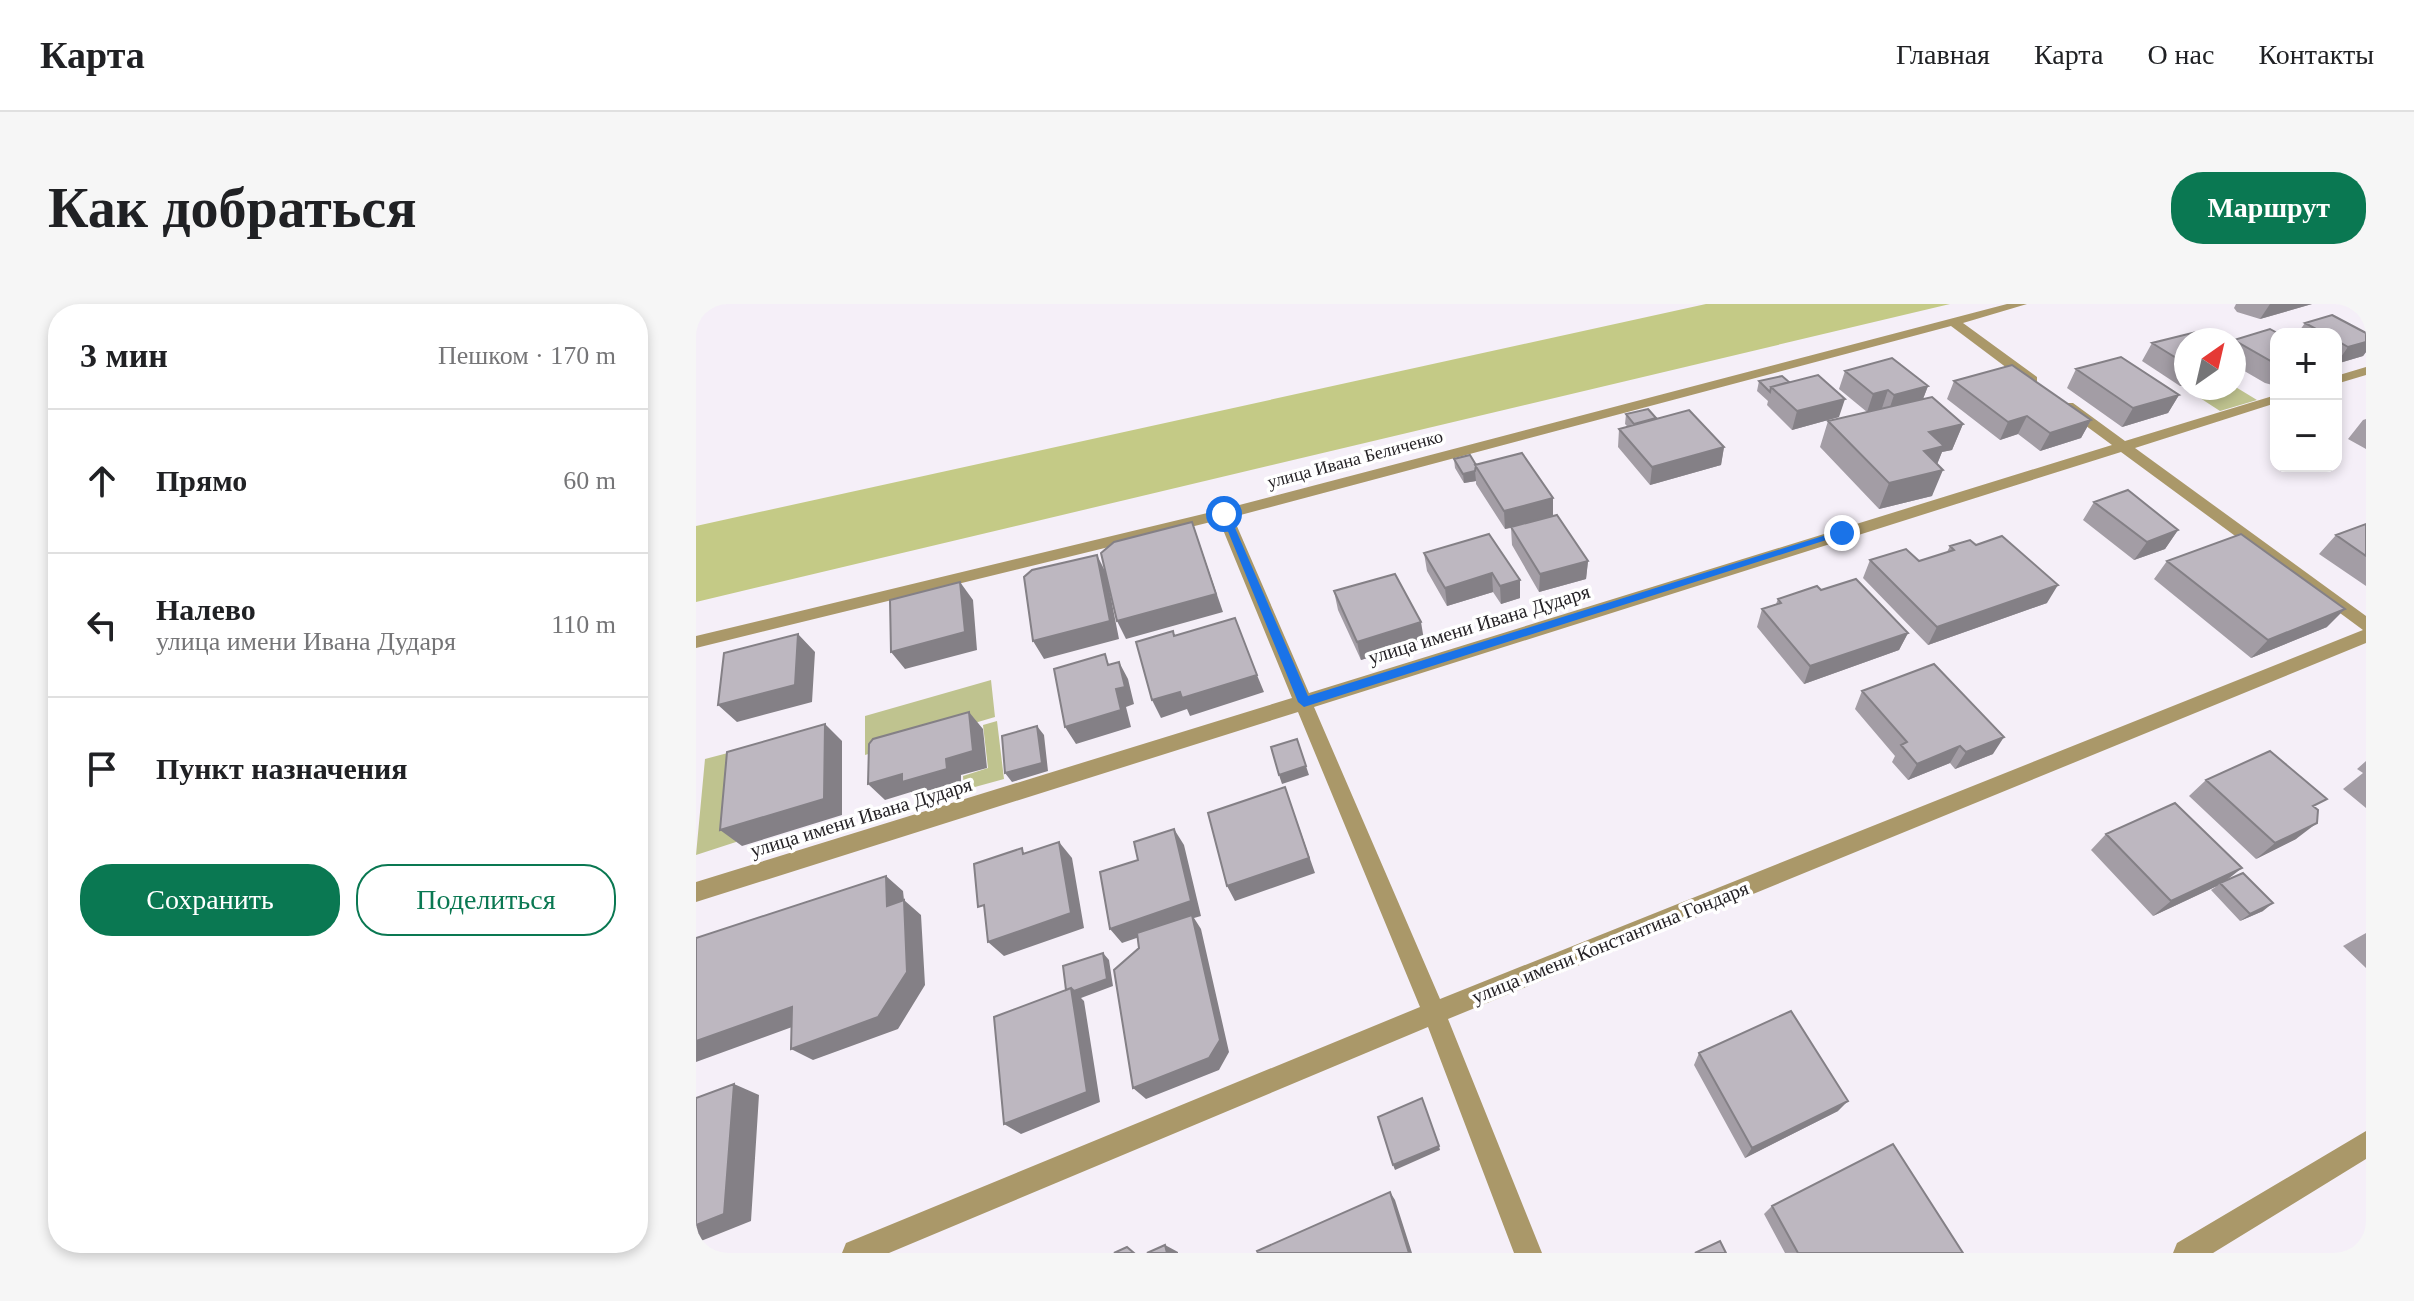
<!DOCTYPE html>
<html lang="ru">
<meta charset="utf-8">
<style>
body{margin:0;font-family:Georgia,serif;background:#f6f6f6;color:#202124}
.controls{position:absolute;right:24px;top:24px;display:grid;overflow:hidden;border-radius:16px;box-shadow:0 4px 12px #0003}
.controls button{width:72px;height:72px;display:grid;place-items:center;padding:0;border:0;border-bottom:2px solid #e0e0e0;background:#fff;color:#202124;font:40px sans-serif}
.compass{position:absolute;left:1478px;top:24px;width:72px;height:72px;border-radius:50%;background:#fff;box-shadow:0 4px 12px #0003;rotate:34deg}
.stop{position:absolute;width:24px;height:24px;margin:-18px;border:6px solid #1a73e8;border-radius:50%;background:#fff}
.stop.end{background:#1a73e8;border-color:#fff;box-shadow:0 2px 8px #0008}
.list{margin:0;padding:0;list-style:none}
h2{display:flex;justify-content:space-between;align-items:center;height:104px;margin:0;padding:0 32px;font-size:34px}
h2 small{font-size:26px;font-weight:400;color:#757577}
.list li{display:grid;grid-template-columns:52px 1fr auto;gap:24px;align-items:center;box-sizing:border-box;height:144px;padding:0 32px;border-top:2px solid #e0e0e0}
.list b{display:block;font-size:30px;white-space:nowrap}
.list p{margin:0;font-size:26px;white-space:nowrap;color:#757577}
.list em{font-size:26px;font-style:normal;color:#757577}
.actions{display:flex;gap:16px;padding:24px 32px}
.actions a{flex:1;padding:18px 0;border:2px solid #0a7852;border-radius:32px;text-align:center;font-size:28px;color:#0a7852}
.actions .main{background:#0a7852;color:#fff}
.icon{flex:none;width:44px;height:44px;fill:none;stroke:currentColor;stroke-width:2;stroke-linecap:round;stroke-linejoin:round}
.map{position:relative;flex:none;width:1670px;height:949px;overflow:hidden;border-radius:32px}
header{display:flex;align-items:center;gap:48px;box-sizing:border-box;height:112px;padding:0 40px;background:#fff;border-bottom:2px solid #e0e0e0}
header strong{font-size:38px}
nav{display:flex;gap:44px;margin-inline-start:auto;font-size:28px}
.intro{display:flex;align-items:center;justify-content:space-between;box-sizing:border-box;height:192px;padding:0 48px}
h1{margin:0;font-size:56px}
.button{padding:20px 36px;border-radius:32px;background:#0a7852;color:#fff;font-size:28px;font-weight:700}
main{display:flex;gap:48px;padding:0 48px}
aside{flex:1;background:#fff;border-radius:32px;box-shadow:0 4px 12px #0003}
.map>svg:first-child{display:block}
.green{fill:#bfc38f}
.forest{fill:#c4ca86}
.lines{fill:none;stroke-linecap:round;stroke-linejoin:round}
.street{fill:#aa9869;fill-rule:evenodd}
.wall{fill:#a39da5}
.shaded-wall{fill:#848086}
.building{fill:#bdb7c0;stroke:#848086;stroke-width:2}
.route{fill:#1a73e8}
.labels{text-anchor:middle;stroke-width:7;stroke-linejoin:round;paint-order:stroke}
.far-street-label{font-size:18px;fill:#252226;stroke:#fff}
.street-label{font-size:20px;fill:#252226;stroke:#fff}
</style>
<header>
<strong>Карта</strong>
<nav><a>Главная</a><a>Карта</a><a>О нас</a><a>Контакты</a></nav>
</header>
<div class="intro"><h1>Как добраться</h1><a class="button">Маршрут</a></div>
<main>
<aside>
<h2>3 мин<small>Пешком · 170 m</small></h2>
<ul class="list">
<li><svg class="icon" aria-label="ahead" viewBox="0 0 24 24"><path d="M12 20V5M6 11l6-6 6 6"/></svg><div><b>Прямо</b></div><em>60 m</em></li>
<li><svg class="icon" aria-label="left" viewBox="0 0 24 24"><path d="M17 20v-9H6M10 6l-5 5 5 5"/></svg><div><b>Налево</b><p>улица имени Ивана Дударя</p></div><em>110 m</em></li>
<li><svg class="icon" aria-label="arrive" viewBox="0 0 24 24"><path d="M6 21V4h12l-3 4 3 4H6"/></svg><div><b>Пункт назначения</b></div></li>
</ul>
<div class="actions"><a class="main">Сохранить</a><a>Поделиться</a></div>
</aside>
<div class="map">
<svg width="1670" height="949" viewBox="0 0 1670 949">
<rect width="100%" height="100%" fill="#f5eff8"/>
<!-- green -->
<path class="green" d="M 1490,82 L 1498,85 L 1538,82 L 1561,96 L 1524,107 L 1487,83 Z
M 295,376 L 299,413 L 169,451 L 169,412 Z
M 301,417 L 308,475 L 268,486 L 267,472 L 292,464 L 287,421 Z
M 47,445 L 40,538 L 0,551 L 9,455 Z"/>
<!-- forest -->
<path class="forest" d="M 1010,0 L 1254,0 L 0,298 L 0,222 Z"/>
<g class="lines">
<!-- street -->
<path class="street" d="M 1311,0 L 1331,0 L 1267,19 L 1341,73 L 1341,79 L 1331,79 L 1255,22 L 537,213 L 613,389 L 1416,141 L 1367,105 L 1367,99 L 1377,99 L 1429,137 L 1580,91 L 1580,99 L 1439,144 L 1670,312 L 1670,339 L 752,715 L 846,949 L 818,949 L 732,723 L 193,949 L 146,949 L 150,939 L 724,703 L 602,408 L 0,598 L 0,578 L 596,394 L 523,216 L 0,344 L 0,332 L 528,205 ZM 1425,148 L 1667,326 L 744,695 L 618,403 Z
M 1670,63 L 1670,71 L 1640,80 L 1640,72 Z
M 1670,827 L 1670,855 L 1517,949 L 1477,949 L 1481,939 Z"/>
</g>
<!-- wall -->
<path class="wall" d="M 1540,0 L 1616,0 L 1564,15 L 1541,8 L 1538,4 Z
M 1609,19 L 1670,29 L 1670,48 L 1667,52 L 1640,60 L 1640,30 L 1601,30 Z
M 1580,30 L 1580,82 L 1569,79 L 1538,61 L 1538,36 Z
M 1490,36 L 1490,81 L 1484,82 L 1446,57 L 1456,39 Z
M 1380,65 L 1483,91 L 1472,109 L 1426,123 L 1371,84 Z
M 1149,67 L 1232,82 L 1227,95 L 1267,120 L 1256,146 L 1246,148 L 1241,160 L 1236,192 L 1183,205 L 1124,143 L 1132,117 L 1171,108 L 1143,85 Z
M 1063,77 L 1093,78 L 1143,113 L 1096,126 L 1071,101 L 1072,97 L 1061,87 Z
M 1258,77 L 1395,116 L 1385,134 L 1344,147 L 1322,130 L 1304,136 L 1251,95 Z
M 930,110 L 960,114 L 960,115 L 1028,143 L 1025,161 L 954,181 L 922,143 L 923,125 L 932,123 L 929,120 Z
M 1670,115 L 1670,145 L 1652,135 L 1667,116 Z
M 758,155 L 780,161 L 857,194 L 857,212 L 892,257 L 890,275 L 843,288 L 816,241 L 815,224 L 809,225 L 780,180 L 780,177 L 768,179 L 759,164 Z
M 1398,198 L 1482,226 L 1469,245 L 1438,256 L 1387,216 Z
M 1670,220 L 1670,282 L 1623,250 L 1640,231 Z
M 1280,241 L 1351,299 L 1232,341 L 1167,274 L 1174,256 L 1223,257 L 1251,248 L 1254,242 Z
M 728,249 L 824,276 L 824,294 L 805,300 L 797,288 L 751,302 L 731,267 Z
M 1471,257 L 1631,323 L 1555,354 L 1458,275 Z
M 1125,286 L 1212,329 L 1203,346 L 1108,380 L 1061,323 L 1066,305 L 1080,300 L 1082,295 Z
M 638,287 L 728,336 L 665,356 L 642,306 Z
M 1166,387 L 1297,450 L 1259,465 L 1254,459 L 1212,476 L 1196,458 L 1199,452 L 1159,405 Z
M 1670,457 L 1670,504 L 1647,485 L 1667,469 L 1661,465 Z
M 1510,476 L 1620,504 L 1600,535 L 1560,555 L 1493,492 Z
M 1410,530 L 1530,576 L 1567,607 L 1544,617 L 1515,586 L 1521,582 L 1457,612 L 1395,546 Z
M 1670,629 L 1670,664 L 1647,642 Z
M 1003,749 L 1142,807 L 1049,854 L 998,761 Z
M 1076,902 L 1267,949 L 1089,949 L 1068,910 Z"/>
<!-- shaded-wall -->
<path class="shaded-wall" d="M 1574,0 L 1616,0 L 1564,15 Z
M 1670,38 L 1670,48 L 1667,52 L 1640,60 L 1652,43 Z
M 1490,73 L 1490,81 L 1484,82 Z
M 1232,82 L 1225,100 L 1192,109 L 1198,91 Z
M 1192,86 L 1186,104 L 1171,108 L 1177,90 Z
M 1483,91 L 1472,109 L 1426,123 L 1437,104 Z
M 1149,95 L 1143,113 L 1096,126 L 1101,107 Z
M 1331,112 L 1322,130 L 1304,136 L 1312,118 Z
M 1395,116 L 1385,134 L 1344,147 L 1354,129 Z
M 1267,120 L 1256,146 L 1246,148 L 1238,168 L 1247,166 L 1236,192 L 1183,205 L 1193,179 L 1233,128 Z
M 1028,143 L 1025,161 L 954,181 L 956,163 Z
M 779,167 L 780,177 L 768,179 L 767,170 Z
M 857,194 L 857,212 L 809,225 L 808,207 Z
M 496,218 L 527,308 L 430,335 L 421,317 Z
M 1482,226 L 1469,245 L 1438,256 L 1451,238 Z
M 401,251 L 410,269 L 423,335 L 348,355 L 337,337 Z
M 892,257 L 890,275 L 843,288 L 844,270 Z
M 796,269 L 797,288 L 751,302 L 749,284 Z
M 824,276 L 824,294 L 805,300 L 804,282 Z
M 264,278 L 277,296 L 281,346 L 209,365 L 195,348 Z
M 1362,281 L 1351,299 L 1232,341 L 1241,323 Z
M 1649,305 L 1631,323 L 1555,354 L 1572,336 Z
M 725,318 L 728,336 L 665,356 L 661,338 Z
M 1212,329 L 1203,346 L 1108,380 L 1114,362 Z
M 102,330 L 119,348 L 116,398 L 41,418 L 22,401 Z
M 423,358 L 432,375 L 438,400 L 430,403 L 435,423 L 380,440 L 369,423 L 420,385 Z
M 561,371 L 568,388 L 494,412 L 491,405 L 465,414 L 456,396 L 484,388 Z
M 273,408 L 287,425 L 291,464 L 265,471 L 265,481 L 221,495 L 215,488 L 189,496 L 172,480 L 250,455 Z
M 129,420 L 146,437 L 146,511 L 46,542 L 24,526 Z
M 341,422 L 348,431 L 352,467 L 316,478 L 309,469 Z
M 1308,433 L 1297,450 L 1259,465 L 1270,448 Z
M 1264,442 L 1254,459 L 1212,476 L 1221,460 Z
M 610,462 L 613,471 L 586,480 L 583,471 Z
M 589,483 L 619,569 L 539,597 L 531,582 Z
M 1621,519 L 1600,535 L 1560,555 L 1579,539 Z
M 478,525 L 488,541 L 505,612 L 498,614 L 505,625 L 533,748 L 523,766 L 450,795 L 437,784 L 496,615 L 426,639 L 414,625 Z
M 363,538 L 376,554 L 388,624 L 308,652 L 292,638 Z
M 1546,564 L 1527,579 L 1524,579 L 1521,582 L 1457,612 L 1475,597 Z
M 190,572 L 207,587 L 208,596 L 225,611 L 229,681 L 202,725 L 117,756 L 95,745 L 191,602 Z
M 1577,599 L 1567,607 L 1544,617 L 1554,610 Z
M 407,649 L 413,656 L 417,682 L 385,694 L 388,697 L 404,798 L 325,830 L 308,820 L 375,684 Z
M 96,703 L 118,715 L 0,758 L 0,737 Z
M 38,780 L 63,791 L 55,917 L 0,939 L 0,921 Z
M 1152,797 L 1142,807 L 1049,854 L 1056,844 Z
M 743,842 L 744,846 L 699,866 L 697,861 Z
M 694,888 L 699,896 L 716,949 L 713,949 Z
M 469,941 L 482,948 L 482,949 L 471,949 Z"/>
<!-- building -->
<path class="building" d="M 1636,11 L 1670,29 L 1670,38 L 1652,43 L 1640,36 L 1640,30 L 1629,30 L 1609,19 Z
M 1574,25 L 1583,30 L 1580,30 L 1580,60 L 1538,36 Z
M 1500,28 L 1513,36 L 1490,36 L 1490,60 L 1456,39 Z
M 1425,53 L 1483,91 L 1437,104 L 1380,65 Z
M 1196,54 L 1232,82 L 1198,91 L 1192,86 L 1177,90 L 1149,67 Z
M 1316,61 L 1395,116 L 1354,129 L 1331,112 L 1312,118 L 1258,77 Z
M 1122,71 L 1149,95 L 1101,107 L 1075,83 Z
M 1086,72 L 1093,78 L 1075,83 L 1074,88 L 1063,77 Z
M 1236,93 L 1267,120 L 1233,128 L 1248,142 L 1228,147 L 1247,166 L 1193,179 L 1132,117 Z
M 952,105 L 960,114 L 938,120 L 930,110 Z
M 993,106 L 1028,143 L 956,163 L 923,125 Z
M 826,149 L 857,194 L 808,207 L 779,161 Z
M 774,151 L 780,161 L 779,167 L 767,170 L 758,155 Z
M 1432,186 L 1482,226 L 1451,238 L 1398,198 Z
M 861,211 L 892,257 L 844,270 L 815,223 Z
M 496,218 L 520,290 L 421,317 L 405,249 L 418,238 Z
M 1670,220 L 1670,252 L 1640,231 Z
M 793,230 L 824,276 L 804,282 L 796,269 L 749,284 L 728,249 Z
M 1545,230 L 1649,305 L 1572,336 L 1471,257 Z
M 1306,232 L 1362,281 L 1241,323 L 1174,256 L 1210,245 L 1223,257 L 1258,246 L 1254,242 L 1274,236 L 1280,241 Z
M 401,251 L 414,317 L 337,337 L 328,273 L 336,266 Z
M 699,270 L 725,318 L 661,338 L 638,287 Z
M 1160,275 L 1212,329 L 1114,362 L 1066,305 L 1085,299 L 1082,295 L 1121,282 L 1125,286 Z
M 264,278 L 269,328 L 195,348 L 194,296 Z
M 539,314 L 561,371 L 486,394 L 484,388 L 456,396 L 440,338 L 477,327 L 478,332 Z
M 102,330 L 99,381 L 22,401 L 28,349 Z
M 409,350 L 412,361 L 423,358 L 429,383 L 420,385 L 425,406 L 369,423 L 358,365 Z
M 1238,360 L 1308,433 L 1270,448 L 1264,442 L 1221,460 L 1205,441 L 1211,438 L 1166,387 Z
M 273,408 L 277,447 L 250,455 L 251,465 L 206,478 L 206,470 L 172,480 L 173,440 L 177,435 Z
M 129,420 L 128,495 L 24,526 L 31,448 Z
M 341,422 L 346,459 L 309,469 L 306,432 Z
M 601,435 L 610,462 L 583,471 L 575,443 Z
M 1574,447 L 1631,495 L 1617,502 L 1622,506 L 1621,519 L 1579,539 L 1510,476 Z
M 589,483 L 613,554 L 531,582 L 512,509 Z
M 1479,499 L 1546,564 L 1475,597 L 1410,530 Z
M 478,525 L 495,597 L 414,625 L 404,568 L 442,556 L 438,538 Z
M 363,538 L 375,609 L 292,638 L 288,601 L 282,603 L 278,560 L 326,544 L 327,550 Z
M 1547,569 L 1577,599 L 1554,610 L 1524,579 Z
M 190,572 L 191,602 L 208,596 L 211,668 L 182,713 L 95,745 L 96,703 L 0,737 L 0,634 Z
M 496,611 L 524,736 L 513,754 L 437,784 L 418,666 L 443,644 L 441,629 Z
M 407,649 L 411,675 L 378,687 L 375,684 L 370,686 L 367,662 Z
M 375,684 L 391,788 L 308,820 L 298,713 Z
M 1095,707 L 1152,797 L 1056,844 L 1003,749 Z
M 38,780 L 28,910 L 0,921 L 0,794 Z
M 726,794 L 743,842 L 697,861 L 682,813 Z
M 1197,840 L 1267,949 L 1102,949 L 1076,902 Z
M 694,888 L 713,949 L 562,949 L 561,947 Z
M 1024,937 L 1030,949 L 999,949 Z
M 469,941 L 471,949 L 451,949 Z
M 431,943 L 438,949 L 418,949 Z"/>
<!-- route -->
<path class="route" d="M 524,208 L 533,210 L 612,392 L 1143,227 L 1152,229 L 608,403 L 602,398 Z"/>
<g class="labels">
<!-- far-street labels -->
<g class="far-street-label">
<text transform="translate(659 155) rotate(-15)" y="6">улица Ивана Беличенко</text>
</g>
<!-- street labels -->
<g class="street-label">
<text transform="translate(783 320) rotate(-17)" y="7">улица имени Ивана Дударя</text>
<text transform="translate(165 513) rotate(-17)" y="7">улица имени Ивана Дударя</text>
<text transform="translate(914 638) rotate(-22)" y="7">улица имени Константина Гондаря</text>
</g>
</g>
</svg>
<div class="controls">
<button>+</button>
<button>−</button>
</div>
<svg class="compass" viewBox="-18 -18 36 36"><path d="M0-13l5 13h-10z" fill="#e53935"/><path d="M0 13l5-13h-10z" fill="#757577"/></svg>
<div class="stop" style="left:528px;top:210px"></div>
<div class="stop end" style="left:1146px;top:229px"></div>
</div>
</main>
